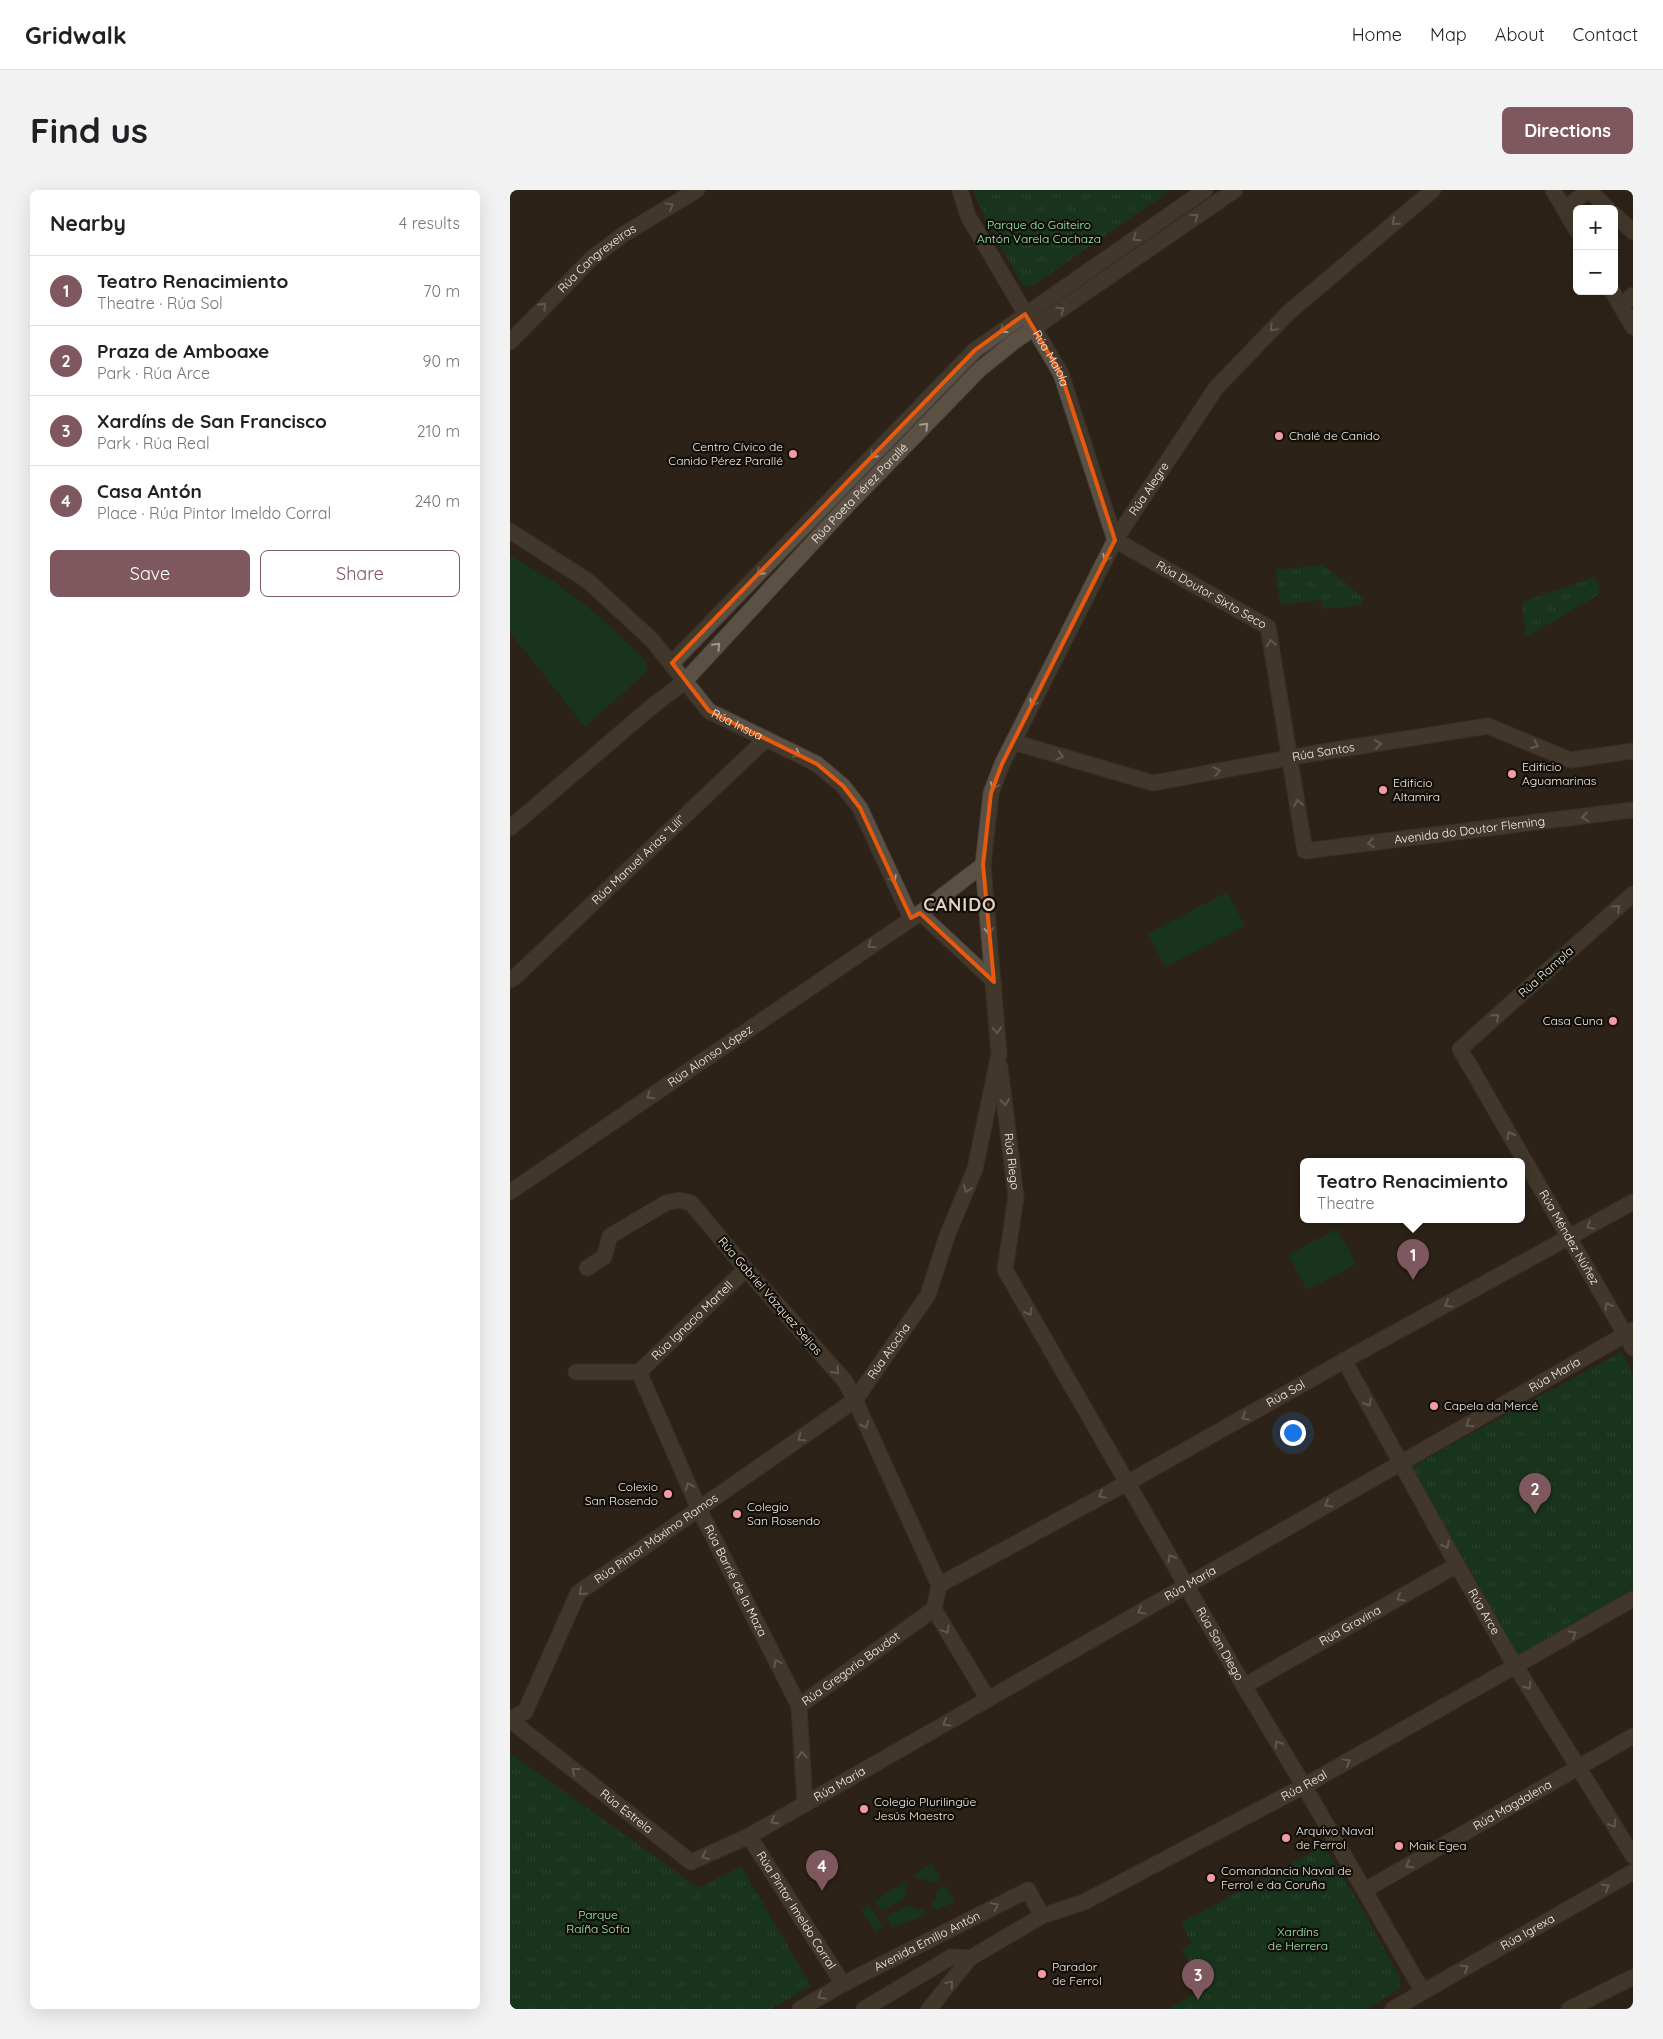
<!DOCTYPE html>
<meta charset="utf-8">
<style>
body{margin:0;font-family:Quicksand,sans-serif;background:#f2f2f2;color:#202124}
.controls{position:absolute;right:15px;top:15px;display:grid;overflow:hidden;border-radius:8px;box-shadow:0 5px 20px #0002}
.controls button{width:45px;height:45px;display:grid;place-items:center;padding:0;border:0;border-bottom:1px solid #e0e0e0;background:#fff;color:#202124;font:25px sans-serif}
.you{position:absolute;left:782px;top:1242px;width:18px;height:18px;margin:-12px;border:4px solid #fff;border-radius:50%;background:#1a73e8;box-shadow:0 0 0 8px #1a73e833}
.badge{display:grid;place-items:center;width:32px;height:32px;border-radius:50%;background:#7f575e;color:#fff;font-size:16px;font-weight:700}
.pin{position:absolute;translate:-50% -41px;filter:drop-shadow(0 1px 2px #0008)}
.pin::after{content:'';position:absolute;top:26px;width:18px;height:15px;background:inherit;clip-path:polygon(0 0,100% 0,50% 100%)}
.popup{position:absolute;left:790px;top:968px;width:225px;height:65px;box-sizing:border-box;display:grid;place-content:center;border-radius:8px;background:#fff;filter:drop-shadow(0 1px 4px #0005);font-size:16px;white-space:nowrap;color:#757577}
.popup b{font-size:19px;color:#202124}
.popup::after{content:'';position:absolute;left:50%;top:100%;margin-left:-10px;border:10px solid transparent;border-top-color:#fff}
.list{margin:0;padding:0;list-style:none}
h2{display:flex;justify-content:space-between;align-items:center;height:65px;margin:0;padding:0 20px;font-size:21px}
h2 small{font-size:16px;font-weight:400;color:#757577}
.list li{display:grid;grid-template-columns:32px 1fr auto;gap:15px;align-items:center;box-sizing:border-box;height:70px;padding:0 20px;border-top:1px solid #e0e0e0}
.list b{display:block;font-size:19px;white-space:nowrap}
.list p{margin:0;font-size:16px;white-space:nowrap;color:#757577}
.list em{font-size:16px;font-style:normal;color:#757577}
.actions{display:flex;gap:10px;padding:15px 20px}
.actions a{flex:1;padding:11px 0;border:1px solid #7f575e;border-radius:8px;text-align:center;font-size:18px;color:#7f575e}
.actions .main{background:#7f575e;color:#fff}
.map{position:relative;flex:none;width:1123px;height:1819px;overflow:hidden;border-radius:8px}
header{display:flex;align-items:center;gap:30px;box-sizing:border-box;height:70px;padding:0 25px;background:#fff;border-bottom:1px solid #e0e0e0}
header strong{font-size:24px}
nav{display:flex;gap:28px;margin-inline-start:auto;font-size:18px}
.intro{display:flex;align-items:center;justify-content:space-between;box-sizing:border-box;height:120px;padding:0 30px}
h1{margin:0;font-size:35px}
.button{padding:12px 22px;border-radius:8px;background:#7f575e;color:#fff;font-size:18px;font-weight:700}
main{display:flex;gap:30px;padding:0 30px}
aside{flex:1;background:#fff;border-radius:8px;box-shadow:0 5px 20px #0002}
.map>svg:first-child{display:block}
.green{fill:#004922}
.park{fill:url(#park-tufts)}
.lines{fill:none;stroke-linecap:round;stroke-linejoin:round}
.pedestrian-casing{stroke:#463e36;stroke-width:16}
.minor-casing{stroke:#463e36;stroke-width:17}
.secondary-casing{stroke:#463e36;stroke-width:17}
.pedestrian{stroke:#5b5044;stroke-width:14}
.minor{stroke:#5b5044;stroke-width:15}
.secondary{stroke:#5b5044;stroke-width:15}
.oneway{stroke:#a1988e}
.marked{fill:none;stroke:#e8590c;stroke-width:4;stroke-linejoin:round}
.poi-dot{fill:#f49aa5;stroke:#120e09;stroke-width:2}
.labels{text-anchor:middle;stroke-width:4.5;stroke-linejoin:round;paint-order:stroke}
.park-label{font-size:12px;fill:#99f3b2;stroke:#120e09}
.street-label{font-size:12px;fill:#f6efe8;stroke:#120e09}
.poi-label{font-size:12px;fill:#f6efe8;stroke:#120e09;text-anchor:start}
.district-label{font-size:18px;font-weight:bold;letter-spacing:1px;fill:#ded1c2;stroke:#120e09}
</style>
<header>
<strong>Gridwalk</strong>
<nav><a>Home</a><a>Map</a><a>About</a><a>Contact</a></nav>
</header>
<div class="intro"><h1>Find us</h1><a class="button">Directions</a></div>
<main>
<aside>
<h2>Nearby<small>4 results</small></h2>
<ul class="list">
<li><span class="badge">1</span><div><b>Teatro Renacimiento</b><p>Theatre · Rúa Sol</p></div><em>70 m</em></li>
<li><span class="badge">2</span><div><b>Praza de Amboaxe</b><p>Park · Rúa Arce</p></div><em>90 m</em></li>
<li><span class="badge">3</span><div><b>Xardíns de San Francisco</b><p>Park · Rúa Real</p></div><em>210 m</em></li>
<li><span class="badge">4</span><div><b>Casa Antón</b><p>Place · Rúa Pintor Imeldo Corral</p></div><em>240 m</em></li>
</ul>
<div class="actions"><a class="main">Save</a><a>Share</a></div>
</aside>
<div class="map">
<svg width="1123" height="1819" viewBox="0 0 1123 1819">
<defs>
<pattern id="park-tufts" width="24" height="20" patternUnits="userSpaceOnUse" patternTransform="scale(1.25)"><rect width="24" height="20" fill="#004922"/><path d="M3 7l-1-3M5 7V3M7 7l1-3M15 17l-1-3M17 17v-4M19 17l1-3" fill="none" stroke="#266442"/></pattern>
</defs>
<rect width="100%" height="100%" fill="#2d2318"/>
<!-- green -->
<path class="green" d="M 0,365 L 43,391 L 90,427 L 136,471 L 137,481 L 75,537 L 0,442 Z
M 717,702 L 735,736 L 655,777 L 638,744 Z
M 827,1039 L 846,1074 L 797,1100 L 778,1065 Z
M 421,1674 L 431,1688 L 422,1694 L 412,1688 L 406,1690 L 404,1685 Z
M 396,1691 L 398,1695 L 396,1699 L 395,1708 L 372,1721 L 364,1711 Z
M 435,1695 L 445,1712 L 426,1720 L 422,1714 L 426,1709 L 426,1701 Z
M 359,1715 L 373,1738 L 365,1742 L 351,1719 Z
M 399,1715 L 407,1720 L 415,1719 L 417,1724 L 383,1738 L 376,1727 Z"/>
<!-- park -->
<path class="park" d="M 463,0 L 661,0 L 521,97 L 512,94 L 479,36 Z
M 813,375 L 853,408 L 851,415 L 813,419 L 811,410 L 770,415 L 766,380 Z
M 1085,387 L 1091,403 L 1016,447 L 1012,412 Z
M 1111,1162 L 1123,1184 L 1123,1403 L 1006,1467 L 901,1277 Z
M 0,1563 L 189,1698 L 231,1676 L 301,1796 L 261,1819 L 0,1819 Z
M 814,1656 L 850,1715 L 890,1787 L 890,1799 L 856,1819 L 658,1819 L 695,1798 L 671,1759 L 682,1753 L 671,1733 Z"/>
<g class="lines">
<defs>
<path id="pedestrian" d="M 410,723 L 484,792"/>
<g id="minor">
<path id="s1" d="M 450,0 L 458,26 L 551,184 L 605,350 L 758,437 L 795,661 L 1123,620"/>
<path d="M 1043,0 L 1067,41"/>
<path d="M 1054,19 L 1079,0 L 1098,19"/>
<path d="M 1104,24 L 1123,42"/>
<path d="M 1102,101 L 1123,137"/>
<path d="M 1111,116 L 1123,105"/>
<path id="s2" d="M 0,152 L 82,68 L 114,44 L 187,0"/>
<path id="s3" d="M 0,341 L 78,391 L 142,450 L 199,521 L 307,574 L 333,596 L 350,618 L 401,728"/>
<path d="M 162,473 L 465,160 L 695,0"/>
<path id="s4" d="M 503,552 L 643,593 L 800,564 L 978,536 L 1060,570 L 1123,561"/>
<path id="s5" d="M 0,638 L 140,518 L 174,492 L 332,321 L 470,179 L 505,151 L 725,0"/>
<path id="s6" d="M 1123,704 L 950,859 L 1123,1158"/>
<path id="s7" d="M 0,790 L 5,787 L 256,549"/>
<path id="s8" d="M 490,877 L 506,1007 L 495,1080 L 734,1496 L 794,1596 L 913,1802"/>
<path id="s9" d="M 0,1002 L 410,723 L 473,675"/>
<path id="s10" d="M 834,1170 L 947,1375 L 1000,1467 L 1123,1666"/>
<path d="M 66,1182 L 129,1182"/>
<path id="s11" d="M 129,1182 L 189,1319 L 289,1516"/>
<path id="s12" d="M 129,1182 L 236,1079"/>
<path id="s13" d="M 429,1395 L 626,1288 L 846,1164 L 1123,1012"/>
<path id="s14" d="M 734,1496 L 947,1375"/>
<path id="s15" d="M 478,1509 L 424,1419 L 429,1395 L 345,1210 L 418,1105 L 437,1046 L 465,979 L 489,864 L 473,675 L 481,603 L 492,574 L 605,350 L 706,198 L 778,123 L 923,0"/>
<path id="s16" d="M 0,1529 L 15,1522 L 68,1403 L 345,1210 L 335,1191 L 236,1079 L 181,1013 L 169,1010 L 156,1013 L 100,1046 L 94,1067 L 77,1078"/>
<path id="s17" d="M 0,1530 L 181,1672 L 239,1646 L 1123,1140"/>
<path id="s18" d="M 295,1614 L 289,1516 L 424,1419"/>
<path id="s19" d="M 239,1646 L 333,1794"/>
<path id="s20" d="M 855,1700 L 1123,1546"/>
<path id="s21" d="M 290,1819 L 333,1794 L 518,1700 L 532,1726"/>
<path d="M 354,1819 L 441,1767 L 460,1768"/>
<path id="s22" d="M 419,1819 L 460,1768 L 532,1726 L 574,1712 L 794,1596 L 1123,1409"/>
<path id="s23" d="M 883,1819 L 1123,1682"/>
</g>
<path id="secondary" d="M 1059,1819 L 1123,1787"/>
</defs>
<!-- pedestrian casing -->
<use href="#pedestrian" class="pedestrian-casing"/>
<!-- minor casing -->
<use href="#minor" class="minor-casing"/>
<!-- secondary casing -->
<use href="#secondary" class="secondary-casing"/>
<!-- pedestrian -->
<use href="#pedestrian" class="pedestrian"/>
<!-- minor -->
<use href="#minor" class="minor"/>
<!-- secondary -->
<use href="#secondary" class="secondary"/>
</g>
<!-- one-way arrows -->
<defs><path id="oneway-chevron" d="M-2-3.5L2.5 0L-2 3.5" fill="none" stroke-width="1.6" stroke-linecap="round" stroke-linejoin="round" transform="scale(1.25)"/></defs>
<g class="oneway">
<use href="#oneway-chevron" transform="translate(160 16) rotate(-31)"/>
<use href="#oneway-chevron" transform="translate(685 27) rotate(-35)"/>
<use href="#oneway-chevron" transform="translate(885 32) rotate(140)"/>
<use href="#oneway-chevron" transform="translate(626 48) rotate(145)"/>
<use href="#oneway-chevron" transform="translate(33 116) rotate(-46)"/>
<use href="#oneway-chevron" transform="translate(551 120) rotate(-35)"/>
<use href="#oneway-chevron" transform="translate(763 138) rotate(134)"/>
<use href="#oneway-chevron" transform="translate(493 140) rotate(144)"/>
<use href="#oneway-chevron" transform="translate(415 236) rotate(-46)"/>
<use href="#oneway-chevron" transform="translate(363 265) rotate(134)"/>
<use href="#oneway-chevron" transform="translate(596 368) rotate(117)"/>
<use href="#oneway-chevron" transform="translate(250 382) rotate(134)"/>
<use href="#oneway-chevron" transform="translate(761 453) rotate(-99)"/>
<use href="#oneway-chevron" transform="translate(207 456) rotate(-47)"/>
<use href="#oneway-chevron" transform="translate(523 513) rotate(117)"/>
<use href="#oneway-chevron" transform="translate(868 554) rotate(-9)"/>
<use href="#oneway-chevron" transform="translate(1025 555) rotate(23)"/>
<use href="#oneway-chevron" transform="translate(287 564) rotate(26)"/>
<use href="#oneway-chevron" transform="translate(550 566) rotate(16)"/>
<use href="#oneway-chevron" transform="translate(707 581) rotate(-11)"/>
<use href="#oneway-chevron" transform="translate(484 596) rotate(110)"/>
<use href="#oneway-chevron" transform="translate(788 613) rotate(-99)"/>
<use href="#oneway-chevron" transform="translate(1075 627) rotate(173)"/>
<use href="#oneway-chevron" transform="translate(861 653) rotate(173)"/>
<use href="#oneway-chevron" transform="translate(383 689) rotate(65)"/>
<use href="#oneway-chevron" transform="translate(1107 718) rotate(-42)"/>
<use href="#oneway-chevron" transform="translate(479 741) rotate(85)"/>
<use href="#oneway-chevron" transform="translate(361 755) rotate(146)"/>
<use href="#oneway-chevron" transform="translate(986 827) rotate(-42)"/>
<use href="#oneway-chevron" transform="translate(487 840) rotate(86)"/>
<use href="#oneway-chevron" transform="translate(140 906) rotate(146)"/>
<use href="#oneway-chevron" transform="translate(495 912) rotate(83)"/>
<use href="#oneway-chevron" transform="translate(1000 945) rotate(-120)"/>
<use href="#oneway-chevron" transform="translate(457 999) rotate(113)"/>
<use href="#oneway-chevron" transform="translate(1080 1036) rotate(151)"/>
<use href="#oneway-chevron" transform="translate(938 1114) rotate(151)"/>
<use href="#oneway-chevron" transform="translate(1098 1116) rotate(-120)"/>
<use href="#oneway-chevron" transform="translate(519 1122) rotate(60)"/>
<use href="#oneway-chevron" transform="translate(326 1181) rotate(48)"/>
<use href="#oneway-chevron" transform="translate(858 1213) rotate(61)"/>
<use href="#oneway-chevron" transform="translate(735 1227) rotate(151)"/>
<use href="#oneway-chevron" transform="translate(959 1234) rotate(150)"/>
<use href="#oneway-chevron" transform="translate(355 1235) rotate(67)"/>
<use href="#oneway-chevron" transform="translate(291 1248) rotate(145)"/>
<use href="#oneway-chevron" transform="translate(179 1296) rotate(-114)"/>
<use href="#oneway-chevron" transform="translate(592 1305) rotate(151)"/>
<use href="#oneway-chevron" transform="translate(818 1314) rotate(150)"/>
<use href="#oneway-chevron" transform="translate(936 1355) rotate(61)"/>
<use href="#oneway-chevron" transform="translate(661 1368) rotate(-120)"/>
<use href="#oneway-chevron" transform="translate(72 1402) rotate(137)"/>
<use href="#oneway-chevron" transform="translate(890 1408) rotate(150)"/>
<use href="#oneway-chevron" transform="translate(631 1421) rotate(150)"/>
<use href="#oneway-chevron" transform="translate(436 1440) rotate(59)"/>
<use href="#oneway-chevron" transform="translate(1063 1444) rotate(-30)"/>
<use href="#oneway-chevron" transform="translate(267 1473) rotate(-117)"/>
<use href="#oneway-chevron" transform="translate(1018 1496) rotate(58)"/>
<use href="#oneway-chevron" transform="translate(436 1533) rotate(150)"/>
<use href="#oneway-chevron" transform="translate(768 1554) rotate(-121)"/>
<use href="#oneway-chevron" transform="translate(292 1565) rotate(-94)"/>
<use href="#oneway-chevron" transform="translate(837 1572) rotate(-29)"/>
<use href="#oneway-chevron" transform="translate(65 1581) rotate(-142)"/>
<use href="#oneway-chevron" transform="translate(264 1631) rotate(150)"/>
<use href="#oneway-chevron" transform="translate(1103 1634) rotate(58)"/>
<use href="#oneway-chevron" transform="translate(195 1666) rotate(156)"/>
<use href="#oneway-chevron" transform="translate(899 1675) rotate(150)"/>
<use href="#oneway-chevron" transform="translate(1096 1697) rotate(-30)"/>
<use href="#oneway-chevron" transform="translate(485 1716) rotate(-27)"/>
<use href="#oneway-chevron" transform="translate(955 1778) rotate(-30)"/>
<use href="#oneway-chevron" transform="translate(440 1794) rotate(-50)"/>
<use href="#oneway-chevron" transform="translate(311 1806) rotate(150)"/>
</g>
<!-- marked area -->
<path d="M0 0H1123V1819H0ZM 515,124 L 551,184 L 605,350 L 492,574 L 481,603 L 473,675 L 484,792 L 410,723 L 401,728 L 350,618 L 333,596 L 307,574 L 199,521 L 162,473 L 465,160 Z" fill="#2d2318" fill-opacity=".55" fill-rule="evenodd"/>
<path class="marked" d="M 515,124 L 551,184 L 605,350 L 492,574 L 481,603 L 473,675 L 484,792 L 410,723 L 401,728 L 350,618 L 333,596 L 307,574 L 199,521 L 162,473 L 465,160 Z"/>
<!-- markers -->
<g class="poi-dot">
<circle cx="769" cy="246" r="5"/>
<circle cx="283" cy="264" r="5"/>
<circle cx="1002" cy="584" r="5"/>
<circle cx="873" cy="600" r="5"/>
<circle cx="1103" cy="831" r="5"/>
<circle cx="924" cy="1216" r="5"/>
<circle cx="158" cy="1304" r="5"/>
<circle cx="227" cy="1324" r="5"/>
<circle cx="354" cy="1619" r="5"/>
<circle cx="776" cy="1648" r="5"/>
<circle cx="889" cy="1656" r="5"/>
<circle cx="701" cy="1688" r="5"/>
<circle cx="532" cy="1784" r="5"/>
</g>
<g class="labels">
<!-- park labels -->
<g class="park-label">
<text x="529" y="39">Parque do Gaiteiro<tspan x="529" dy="14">Antón Varela Cachaza</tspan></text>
<text x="88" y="1729">Parque<tspan x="88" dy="14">Raíña Sofía</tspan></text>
<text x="788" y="1746">Xardíns<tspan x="788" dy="14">de Herrera</tspan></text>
</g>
<!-- street labels -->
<g class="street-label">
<text dy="4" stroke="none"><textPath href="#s2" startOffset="121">Rúa Cangrexeiras</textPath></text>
<text dy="4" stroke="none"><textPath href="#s1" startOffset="192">Rúa Maiola</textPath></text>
<text dy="4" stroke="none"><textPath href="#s15" startOffset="1318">Rúa Alegre</textPath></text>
<text dy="4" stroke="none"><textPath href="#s5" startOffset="485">Rúa Poeta Pérez Parallé</textPath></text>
<text dy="4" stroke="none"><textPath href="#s1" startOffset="496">Rúa Doutor Sixto Seco</textPath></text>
<text dy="4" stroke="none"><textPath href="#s3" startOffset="302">Rúa Insua</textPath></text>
<text dy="4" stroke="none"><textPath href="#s4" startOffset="319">Rúa Santos</textPath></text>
<text dy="4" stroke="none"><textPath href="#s1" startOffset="954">Avenida do Doutor Fleming</textPath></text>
<text dy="4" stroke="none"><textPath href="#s7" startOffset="176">Rúa Manuel Arias “Lili”</textPath></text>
<text transform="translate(1036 782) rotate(-42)" y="4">Rúa Rampla</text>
<text dy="4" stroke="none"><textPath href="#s9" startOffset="242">Rúa Alonso López</textPath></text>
<text dy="4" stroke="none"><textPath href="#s8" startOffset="95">Rúa Riego</textPath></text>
<text dy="4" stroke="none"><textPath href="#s6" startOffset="450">Rúa Méndez Núñez</textPath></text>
<text transform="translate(260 1106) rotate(49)" y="4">Rúa Gabriel Vázquez Seijas</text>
<text dy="4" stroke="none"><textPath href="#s12" startOffset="74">Rúa Ignacio Martell</textPath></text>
<text dy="4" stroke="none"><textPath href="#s15" startOffset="392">Rúa Atocha</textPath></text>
<text dy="4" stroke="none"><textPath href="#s17" startOffset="1222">Rúa María</textPath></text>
<text dy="4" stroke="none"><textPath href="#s13" startOffset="396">Rúa Sol</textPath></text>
<text dy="4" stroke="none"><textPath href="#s16" startOffset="242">Rúa Pintor Máximo Ramos</textPath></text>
<text dy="4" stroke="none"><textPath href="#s11" startOffset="230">Rúa Barrié de la Maza</textPath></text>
<text dy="4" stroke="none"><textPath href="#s17" startOffset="802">Rúa María</textPath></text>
<text dy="4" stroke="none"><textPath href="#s10" startOffset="288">Rúa Arce</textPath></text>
<text dy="4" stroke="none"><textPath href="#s14" startOffset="122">Rúa Gravina</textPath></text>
<text dy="4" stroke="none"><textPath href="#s8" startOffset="636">Rúa San Diego</textPath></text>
<text dy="4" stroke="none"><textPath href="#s18" startOffset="162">Rúa Gregorio Baudot</textPath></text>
<text dy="4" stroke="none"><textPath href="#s17" startOffset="398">Rúa María</textPath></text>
<text dy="4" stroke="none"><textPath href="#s22" startOffset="442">Rúa Real</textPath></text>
<text dy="4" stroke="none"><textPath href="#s20" startOffset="170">Rúa Magdalena</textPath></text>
<text dy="4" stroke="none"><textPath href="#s17" startOffset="148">Rúa Estrela</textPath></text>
<text dy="4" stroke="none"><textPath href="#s19" startOffset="88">Rúa Pintor Imeldo Corral</textPath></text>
<text dy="4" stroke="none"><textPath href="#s23" startOffset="155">Rúa Igrexa</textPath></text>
<text dy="4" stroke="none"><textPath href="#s21" startOffset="144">Avenida Emilio Antón</textPath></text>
</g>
<!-- poi labels -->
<g class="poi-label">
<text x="779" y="250">Chalé de Canido</text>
<text x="273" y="261" text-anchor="end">Centro Cívico de<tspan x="273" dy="14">Canido Pérez Parallé</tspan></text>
<text x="1012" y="581">Edificio<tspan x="1012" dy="14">Aguamarinas</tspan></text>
<text x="883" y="597">Edificio<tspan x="883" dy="14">Altamira</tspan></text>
<text x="1093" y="835" text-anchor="end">Casa Cuna</text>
<text x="934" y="1220">Capela da Mercé</text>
<text x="148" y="1301" text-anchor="end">Colexio<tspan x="148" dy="14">San Rosendo</tspan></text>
<text x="237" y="1321">Colegio<tspan x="237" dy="14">San Rosendo</tspan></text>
<text x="364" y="1616">Colegio Plurilingüe<tspan x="364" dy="14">Jesús Maestro</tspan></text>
<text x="786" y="1645">Arquivo Naval<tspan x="786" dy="14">de Ferrol</tspan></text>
<text x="899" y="1660">Maik Egea</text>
<text x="711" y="1685">Comandancia Naval de<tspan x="711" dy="14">Ferrol e da Coruña</tspan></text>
<text x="542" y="1781">Parador<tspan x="542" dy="14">de Ferrol</tspan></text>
</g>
<!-- district labels -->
<g class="district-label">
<text x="450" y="721">CANIDO</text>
</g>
</g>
</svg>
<div class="controls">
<button>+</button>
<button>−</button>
</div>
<div class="you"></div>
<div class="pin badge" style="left:903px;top:1090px">1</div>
<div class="popup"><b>Teatro Renacimiento</b>Theatre</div>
<div class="pin badge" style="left:1025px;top:1324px">2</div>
<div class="pin badge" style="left:688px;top:1810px">3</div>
<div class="pin badge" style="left:312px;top:1701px">4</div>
</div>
</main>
